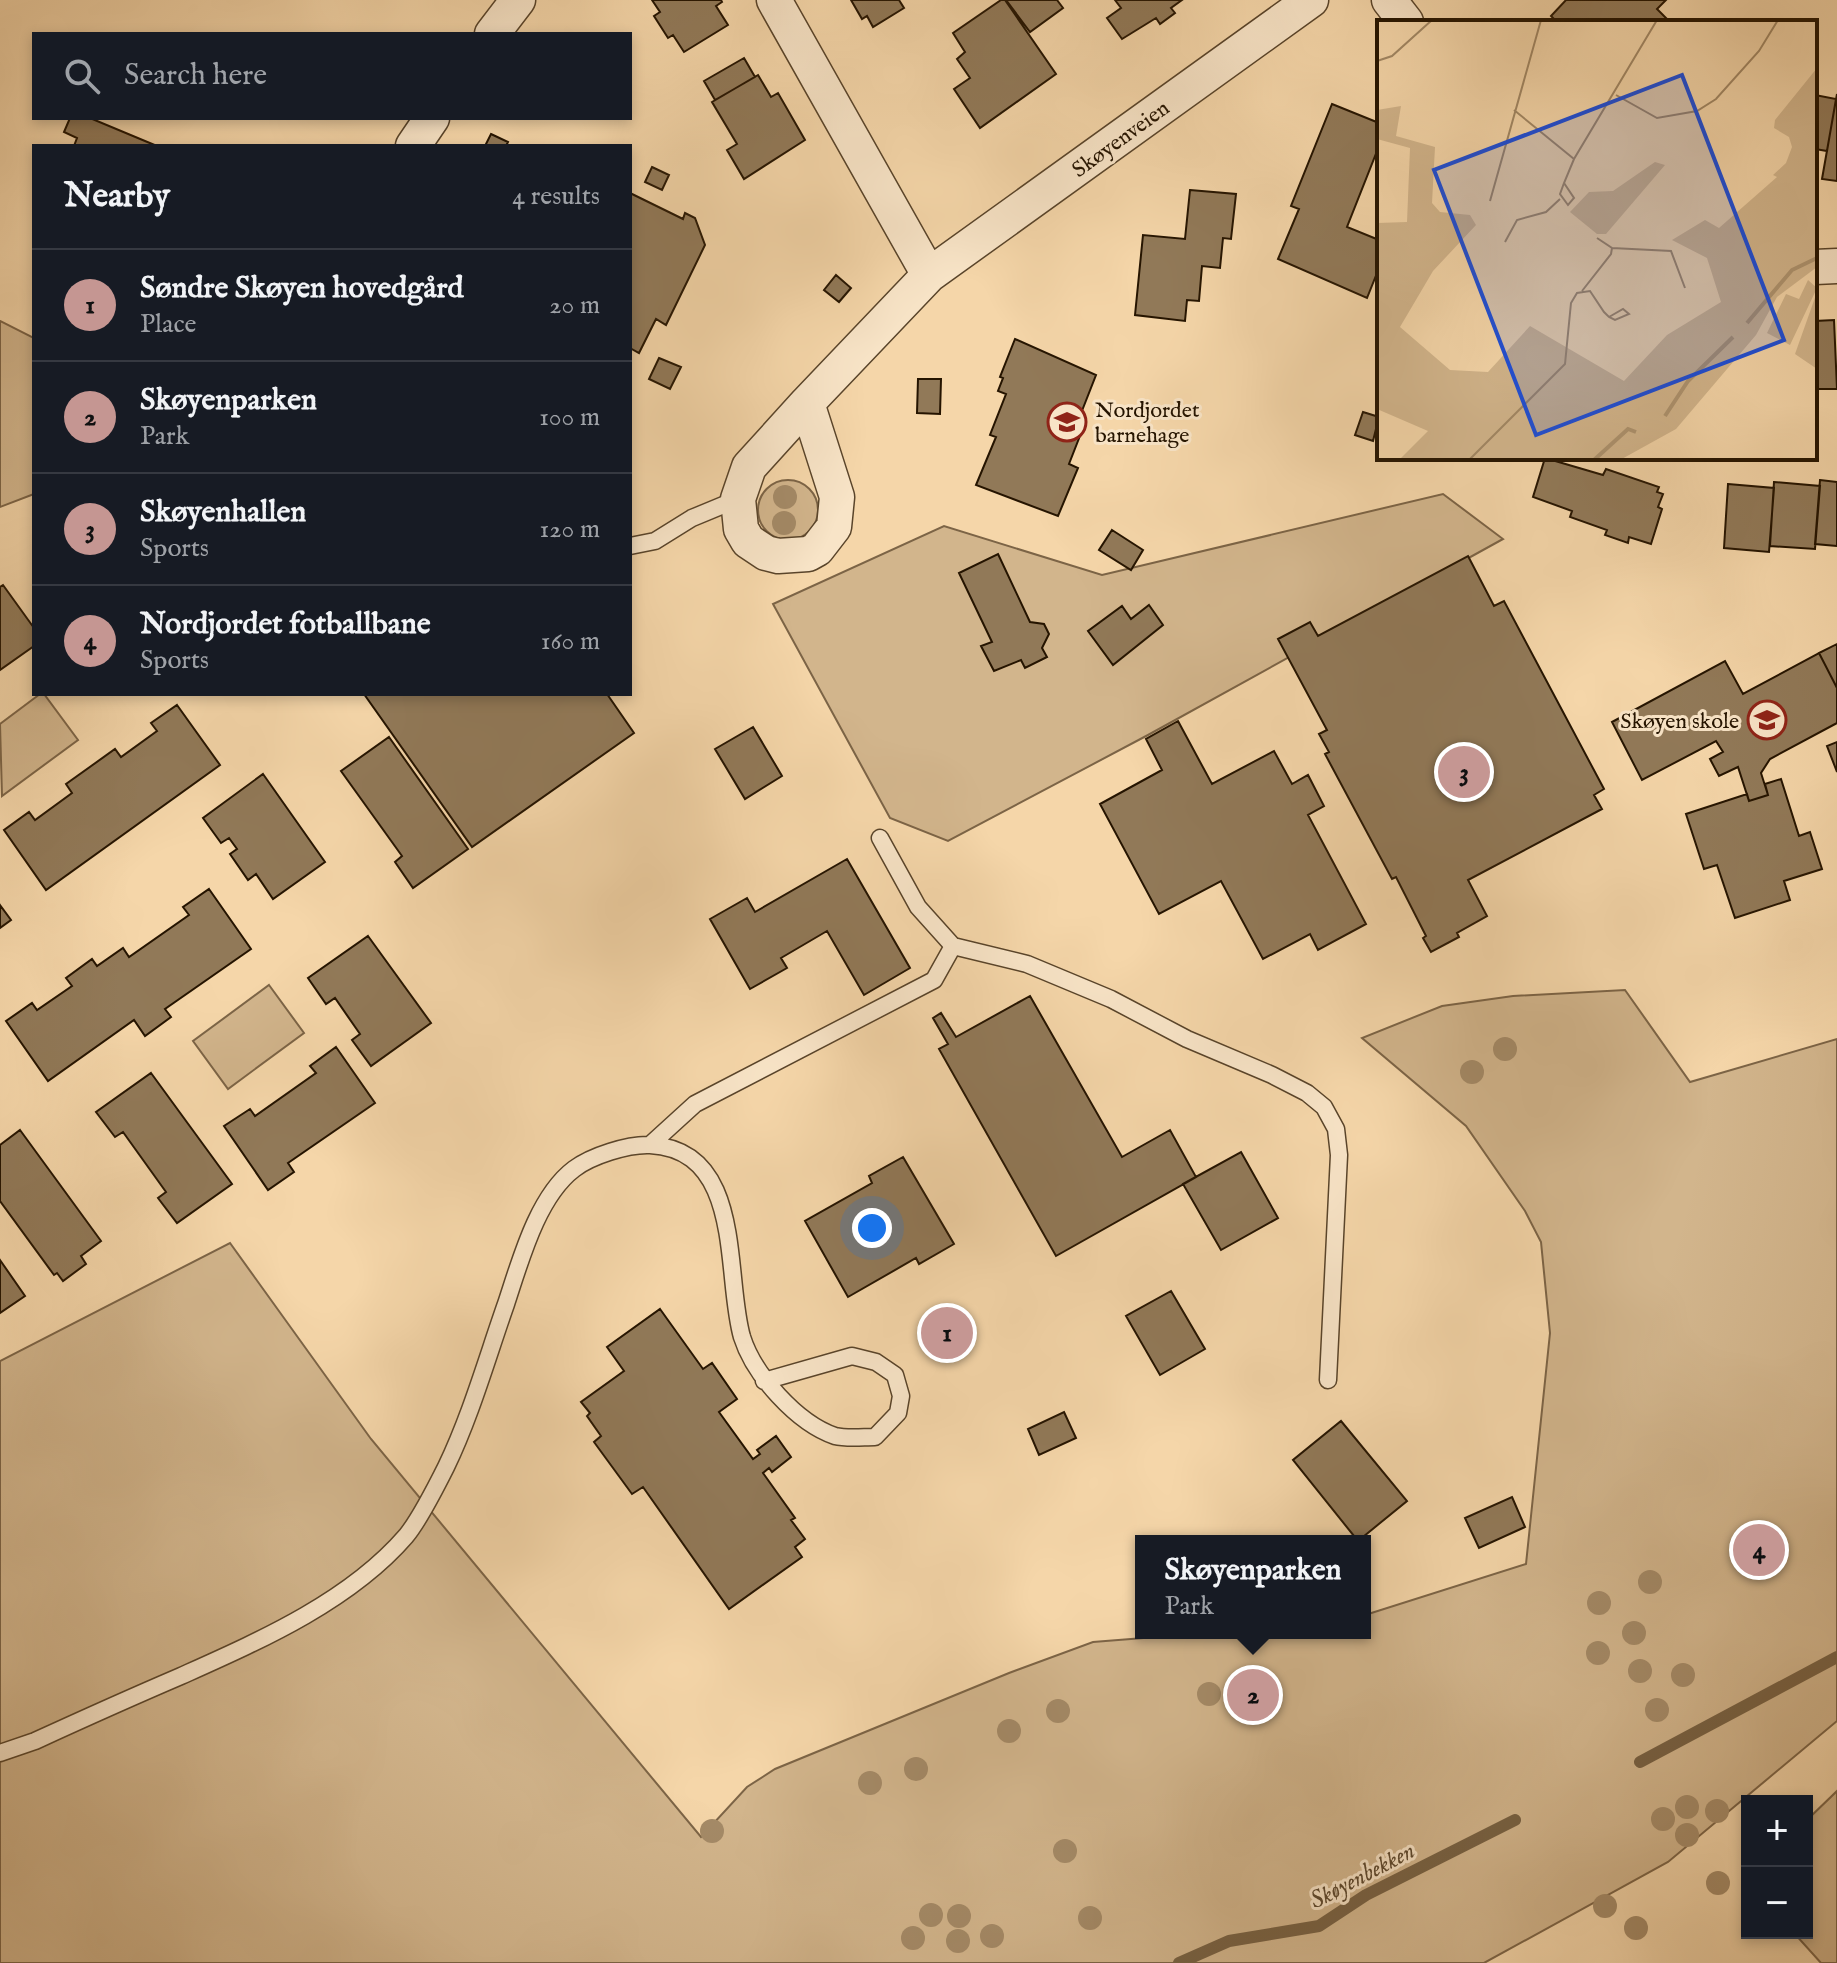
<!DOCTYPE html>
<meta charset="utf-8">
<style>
body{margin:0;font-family:"IM FELL English",serif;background:#20242c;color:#f1f3f6}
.controls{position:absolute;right:24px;bottom:24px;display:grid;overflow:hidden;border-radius:0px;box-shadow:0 4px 12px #0003}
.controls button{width:72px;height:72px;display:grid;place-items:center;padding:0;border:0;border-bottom:2px solid #363941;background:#171b24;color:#f1f3f6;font:40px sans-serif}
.you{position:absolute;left:872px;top:1228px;width:28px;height:28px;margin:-20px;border:6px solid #fff;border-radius:50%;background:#1a73e8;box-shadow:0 0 0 12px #1a73e833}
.badge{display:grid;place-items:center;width:52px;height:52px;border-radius:50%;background:#c59692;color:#111;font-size:26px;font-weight:700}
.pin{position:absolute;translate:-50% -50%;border:4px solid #fff;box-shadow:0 2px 8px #0006}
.popup{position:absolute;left:1135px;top:1535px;width:236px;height:104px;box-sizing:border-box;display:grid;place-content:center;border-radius:0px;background:#171b24;filter:drop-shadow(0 2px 6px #0005);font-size:26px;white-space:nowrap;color:#9ea1a6}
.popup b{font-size:30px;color:#f1f3f6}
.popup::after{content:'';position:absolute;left:50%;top:100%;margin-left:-16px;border:16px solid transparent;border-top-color:#171b24}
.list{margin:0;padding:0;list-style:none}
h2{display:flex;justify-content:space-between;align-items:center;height:104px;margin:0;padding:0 32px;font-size:34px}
h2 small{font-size:26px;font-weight:400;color:#9ea1a6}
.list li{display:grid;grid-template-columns:52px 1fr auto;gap:24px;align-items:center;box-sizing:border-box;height:112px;padding:0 32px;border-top:2px solid #363941}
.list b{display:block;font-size:30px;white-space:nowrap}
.list p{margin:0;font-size:26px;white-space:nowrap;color:#9ea1a6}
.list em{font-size:26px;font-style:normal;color:#9ea1a6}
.icon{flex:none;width:44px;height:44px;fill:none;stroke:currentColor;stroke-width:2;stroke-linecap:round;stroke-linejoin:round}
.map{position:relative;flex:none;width:1837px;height:1963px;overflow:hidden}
.search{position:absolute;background:#171b24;box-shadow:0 4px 12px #0003;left:32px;top:32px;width:600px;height:88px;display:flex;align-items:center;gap:20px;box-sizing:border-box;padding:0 28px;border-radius:0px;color:#9ea1a6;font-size:30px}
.panel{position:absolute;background:#171b24;box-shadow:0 4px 12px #0003;left:32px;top:144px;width:600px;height:552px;border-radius:0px}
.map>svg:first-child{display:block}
.green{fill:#d2b58c;stroke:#7c6446;stroke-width:2}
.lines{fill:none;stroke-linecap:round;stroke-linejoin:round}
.stream{stroke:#776143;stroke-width:12}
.building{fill:#917958;stroke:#251400;stroke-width:2}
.lane-casing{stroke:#59442a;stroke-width:19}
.street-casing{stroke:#59442a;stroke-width:37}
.lane{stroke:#f8e4c7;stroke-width:16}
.street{stroke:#f8e4c7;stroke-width:34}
.tree{fill:#a48a67}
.labels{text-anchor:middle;stroke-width:6;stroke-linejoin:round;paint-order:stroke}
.street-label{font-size:22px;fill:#251400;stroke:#f8e4c7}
.poi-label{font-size:22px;fill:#251400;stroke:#f8e4c7;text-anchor:start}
.water-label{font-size:24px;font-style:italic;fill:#5c472d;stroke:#f8e4c7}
.inset-river{fill:none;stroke:#ae9470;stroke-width:4}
.inset-road{fill:none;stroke:#a28865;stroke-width:2}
.view{fill:#1d4ed8;fill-opacity:0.15;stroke:#1d4ed8;stroke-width:4}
.inset-edge{fill:none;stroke:#251400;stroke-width:4}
</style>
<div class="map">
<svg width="1837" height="1963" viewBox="0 0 1837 1963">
<rect width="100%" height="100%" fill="#f5d6a9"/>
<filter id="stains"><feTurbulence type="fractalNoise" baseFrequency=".0025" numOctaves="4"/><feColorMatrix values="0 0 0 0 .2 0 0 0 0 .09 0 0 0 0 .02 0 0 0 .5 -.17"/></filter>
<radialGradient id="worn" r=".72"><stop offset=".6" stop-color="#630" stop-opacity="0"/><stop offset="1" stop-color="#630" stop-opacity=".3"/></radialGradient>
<!-- green -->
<path class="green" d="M 0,321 L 34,338 L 34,494 L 0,507 Z
M758 510a30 30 0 1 1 60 0a30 30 0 1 1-60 0Z
M 1443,494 L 1503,539 L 1148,735 L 948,841 L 890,818 L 773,604 L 944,526 L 1102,575 Z
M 40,694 L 44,694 L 78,740 L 2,796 L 0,724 Z
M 269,985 L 304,1033 L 228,1089 L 193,1041 Z
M 1625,990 L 1690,1082 L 1837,1039 L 1837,1721 L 1668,1862 L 1484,1963 L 0,1963 L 0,1361 L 230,1243 L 371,1439 L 701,1837 L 747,1787 L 775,1769 L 1009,1673 L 1093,1642 L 1207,1633 L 1365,1633 L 1365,1615 L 1526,1564 L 1550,1333 L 1541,1242 L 1525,1211 L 1466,1126 L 1362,1038 L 1442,1006 L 1513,996 Z
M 1837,1791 L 1837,1963 L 1821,1963 L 1794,1933 L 1807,1933 L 1807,1820 Z"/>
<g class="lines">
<!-- stream -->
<path class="stream" d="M 1640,1762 L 1837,1657
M 1179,1963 L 1229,1941 L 1319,1926 L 1366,1895 L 1515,1820"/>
</g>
<!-- building -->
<path class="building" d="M 652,0 L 721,0 L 722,2 L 716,6 L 728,25 L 684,52 L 673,35 L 668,38 L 654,16 L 660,12 Z
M 851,0 L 899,0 L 904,8 L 873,27 L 867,16 L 862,19 Z
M 1001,0 L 1005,0 L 1056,74 L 980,128 L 954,89 L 970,78 L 957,59 L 965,52 L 953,33 Z
M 1006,0 L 1057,0 L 1063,8 L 1030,32 Z
M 1115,0 L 1182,0 L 1171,8 L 1175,13 L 1160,24 L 1156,18 L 1122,39 L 1107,18 L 1121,8 Z
M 1566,0 L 1666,0 L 1657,9 L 1670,22 L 1557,22 L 1551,16 Z
M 744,58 L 755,77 L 715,100 L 704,81 Z
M 758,75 L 771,97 L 778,93 L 805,140 L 744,179 L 727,150 L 737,144 L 712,102 Z
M 1837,94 L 1837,181 L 1822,179 Z
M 1815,95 L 1836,99 L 1827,151 L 1815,149 Z
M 1332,104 L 1379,123 L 1379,146 L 1347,227 L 1379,240 L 1379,268 L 1367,298 L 1278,259 L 1299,209 L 1291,206 Z
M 70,118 L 90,118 L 157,146 L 74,146 L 77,138 L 64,132 Z
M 491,134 L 508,142 L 506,146 L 485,146 Z
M 652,167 L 669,175 L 662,190 L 645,182 Z
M 1190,190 L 1236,194 L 1231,239 L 1223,238 L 1220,268 L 1202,266 L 1199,301 L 1187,300 L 1185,321 L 1135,315 L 1143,235 L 1185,239 Z
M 630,193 L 683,219 L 685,213 L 695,218 L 705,245 L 666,325 L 656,319 L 639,353 L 630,348 Z
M 836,275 L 851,288 L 839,302 L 824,290 Z
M 1834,320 L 1837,389 L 1815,389 L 1815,321 Z
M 1015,339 L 1096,375 L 1078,421 L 1085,423 L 1069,464 L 1078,468 L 1058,516 L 976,485 L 996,437 L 990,435 L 1006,394 L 998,391 L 1003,378 L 1000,377 Z
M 659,358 L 681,367 L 670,389 L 649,379 Z
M 918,379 L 941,379 L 940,414 L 917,413 Z
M 1363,412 L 1379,417 L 1373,441 L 1355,435 Z
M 1545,458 L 1603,475 L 1606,469 L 1659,487 L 1657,492 L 1663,494 L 1658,507 L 1662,509 L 1651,544 L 1629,537 L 1628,543 L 1605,535 L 1607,530 L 1570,517 L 1572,511 L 1533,497 Z
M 1820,480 L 1837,482 L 1837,546 L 1815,544 Z
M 1774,482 L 1820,486 L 1815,549 L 1770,546 Z
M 1728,484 L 1774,488 L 1769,552 L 1724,548 Z
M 1112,530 L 1143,550 L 1131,570 L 1099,550 Z
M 998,554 L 1030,622 L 1044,624 L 1049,634 L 1042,648 L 1047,657 L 1025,668 L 1021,660 L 994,671 L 981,646 L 992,642 L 959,573 Z
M 1468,556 L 1494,606 L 1504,601 L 1604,789 L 1594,795 L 1602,809 L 1468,880 L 1487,916 L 1457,933 L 1459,937 L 1431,952 L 1423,938 L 1426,936 L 1396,877 L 1392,879 L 1325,754 L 1329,752 L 1319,734 L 1327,730 L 1278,639 L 1310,622 L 1318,636 Z
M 3,585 L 34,628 L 34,646 L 0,670 L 0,587 Z
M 1149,605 L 1163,625 L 1113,665 L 1088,631 L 1122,606 L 1131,619 Z
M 1837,644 L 1837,688 L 1819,653 Z
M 1819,653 L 1837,688 L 1837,723 L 1770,759 L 1761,773 L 1768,795 L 1749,801 L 1738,767 L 1719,776 L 1710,759 L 1723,752 L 1716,741 L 1642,780 L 1612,722 L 1725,661 L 1743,694 Z
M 364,694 L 607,694 L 634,733 L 472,847 Z
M 177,705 L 220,765 L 46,890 L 4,830 L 29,812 L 35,820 L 72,793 L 66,784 L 115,749 L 121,757 L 157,731 L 151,723 Z
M 1178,721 L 1212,784 L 1274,751 L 1292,784 L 1308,775 L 1324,806 L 1308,815 L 1366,924 L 1318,950 L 1310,934 L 1263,959 L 1221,881 L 1159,914 L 1100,804 L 1162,770 L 1146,739 Z
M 753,727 L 782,776 L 745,799 L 715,749 Z
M 389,737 L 468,849 L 413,888 L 395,862 L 402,856 L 341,771 Z
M 1837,742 L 1837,772 L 1827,746 Z
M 263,774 L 325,862 L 273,899 L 256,874 L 248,880 L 230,854 L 237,849 L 229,838 L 221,843 L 203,818 Z
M 1781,779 L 1799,836 L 1810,832 L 1822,869 L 1784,881 L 1790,900 L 1735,918 L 1717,865 L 1704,869 L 1686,814 L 1747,794 L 1749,801 L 1768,795 L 1765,784 Z
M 847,859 L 910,968 L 864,995 L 827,931 L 781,958 L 787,968 L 750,989 L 710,919 L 747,898 L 755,912 Z
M 209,889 L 251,949 L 165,1009 L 171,1017 L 145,1036 L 134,1020 L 48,1081 L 6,1021 L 32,1003 L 37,1010 L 72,986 L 66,978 L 92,959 L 97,966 L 123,948 L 129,957 L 189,915 L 183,907 Z
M 0,905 L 11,920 L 0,928 Z
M 368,936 L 431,1023 L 371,1066 L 352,1040 L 360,1034 L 335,998 L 326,1004 L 308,978 Z
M 1030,996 L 1122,1157 L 1170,1130 L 1196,1177 L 1056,1256 L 939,1049 L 948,1044 L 933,1018 L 941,1013 L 956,1037 Z
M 336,1047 L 375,1103 L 288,1163 L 294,1172 L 268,1190 L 224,1126 L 250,1109 L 255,1116 L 316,1073 L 310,1066 Z
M 151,1073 L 232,1184 L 177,1223 L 158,1198 L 166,1192 L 123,1132 L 115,1137 L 96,1112 Z
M 20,1130 L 101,1241 L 81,1256 L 86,1264 L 63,1281 L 57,1273 L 54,1275 L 0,1201 L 0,1145 Z
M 1241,1152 L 1278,1218 L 1221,1250 L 1183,1184 Z
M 903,1157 L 954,1244 L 919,1264 L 916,1258 L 848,1297 L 805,1221 L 872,1183 L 869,1176 Z
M 0,1260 L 25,1296 L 0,1313 Z
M 1171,1291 L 1205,1349 L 1160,1375 L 1126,1316 Z
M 660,1309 L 703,1369 L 712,1363 L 737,1399 L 719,1412 L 753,1459 L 760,1454 L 757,1450 L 776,1436 L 791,1457 L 772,1472 L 769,1468 L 763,1473 L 795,1518 L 791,1520 L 805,1539 L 795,1547 L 802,1557 L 729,1609 L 643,1487 L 632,1494 L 594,1442 L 601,1436 L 587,1416 L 590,1413 L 581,1402 L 624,1371 L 607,1347 Z
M 1064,1412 L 1076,1438 L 1039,1455 L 1028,1429 Z
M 1341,1421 L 1407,1501 L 1358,1541 L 1293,1460 Z
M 1512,1497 L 1525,1527 L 1479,1548 L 1465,1518 Z"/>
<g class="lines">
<defs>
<path id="lane" d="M 630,546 L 655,541 L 692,518 L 738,499
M 953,946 L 1027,964 L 1111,999 L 1187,1039 L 1272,1075 L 1307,1093 L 1324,1107 L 1336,1129 L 1339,1155 L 1328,1380
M 650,1145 L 695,1104 L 934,980 L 953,946 L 918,907 L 880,838
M 0,1753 L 35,1741 C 83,1719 132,1697 181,1676 C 259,1641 349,1602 406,1536 C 420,1519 436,1487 446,1467 C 471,1415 487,1358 506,1304 C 520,1262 537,1197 574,1169 C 591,1156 628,1144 650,1145 C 745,1150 724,1275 742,1337 C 754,1375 797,1423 835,1436 C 847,1439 863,1437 875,1437 L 898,1413 L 901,1396 L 895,1375 L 876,1362 L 852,1356 L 764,1381"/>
<path id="street" d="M 774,0 L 929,275
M 1389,0 L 1406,22
M 492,34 L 518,0
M 413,146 L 432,118
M 1815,267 L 1837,266
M 807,403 L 837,497 L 834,527 L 817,549 L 808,554 L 778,556 L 766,553 L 748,541 L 741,529 L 738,499 L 749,467 L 807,403 L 929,275 L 1311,0"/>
</defs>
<!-- lane casing -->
<use href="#lane" class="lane-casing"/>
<!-- street casing -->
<use href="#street" class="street-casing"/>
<!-- lane -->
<use href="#lane" class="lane"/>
<!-- street -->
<use href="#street" class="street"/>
</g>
<!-- trees -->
<g class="tree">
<circle cx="785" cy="497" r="12"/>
<circle cx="784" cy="523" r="12"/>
<circle cx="1505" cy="1049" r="12"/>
<circle cx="1472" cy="1072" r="12"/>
<circle cx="1650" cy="1582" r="12"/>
<circle cx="1599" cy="1603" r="12"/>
<circle cx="1634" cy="1633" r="12"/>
<circle cx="1598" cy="1653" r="12"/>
<circle cx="1640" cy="1671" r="12"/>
<circle cx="1683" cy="1675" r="12"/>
<circle cx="1209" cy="1694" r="12"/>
<circle cx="1657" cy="1710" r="12"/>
<circle cx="1058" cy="1711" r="12"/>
<circle cx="1009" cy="1731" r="12"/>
<circle cx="916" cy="1769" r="12"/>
<circle cx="870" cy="1783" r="12"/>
<circle cx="1687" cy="1807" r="12"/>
<circle cx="1717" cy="1811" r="12"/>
<circle cx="1663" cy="1819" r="12"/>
<circle cx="712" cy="1831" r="12"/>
<circle cx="1687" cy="1835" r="12"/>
<circle cx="1065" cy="1851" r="12"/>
<circle cx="1718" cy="1883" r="12"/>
<circle cx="1605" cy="1906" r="12"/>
<circle cx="931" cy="1915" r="12"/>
<circle cx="959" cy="1916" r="12"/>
<circle cx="1090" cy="1918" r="12"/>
<circle cx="1636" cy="1928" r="12"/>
<circle cx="992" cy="1936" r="12"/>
<circle cx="913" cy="1938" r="12"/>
<circle cx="958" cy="1941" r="12"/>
</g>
<!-- icons -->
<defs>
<symbol id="school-ring" viewBox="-11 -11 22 22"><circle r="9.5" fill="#f8e4c7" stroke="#8f2418" stroke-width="1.5"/><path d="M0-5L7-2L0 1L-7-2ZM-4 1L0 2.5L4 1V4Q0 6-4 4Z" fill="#8f2418"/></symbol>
</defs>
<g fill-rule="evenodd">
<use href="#school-ring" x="1045" y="400" width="44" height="44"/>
<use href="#school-ring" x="1745" y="698" width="44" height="44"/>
</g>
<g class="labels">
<!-- street labels -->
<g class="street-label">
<text transform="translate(1120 138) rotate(-36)" y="8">Skøyenveien</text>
</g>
<!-- poi labels -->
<g class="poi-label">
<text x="1095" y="417">Nordjordet<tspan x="1095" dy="25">barnehage</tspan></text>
<text x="1739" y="728" text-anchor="end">Skøyen skole</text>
</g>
<!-- water labels -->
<g class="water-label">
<text transform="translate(1362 1875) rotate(-28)" y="8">Skøyenbekken</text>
</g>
</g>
<!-- overview -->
<g transform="translate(1377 20)">
<rect width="440" height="440" fill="#f5d6a9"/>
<path d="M 440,48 L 440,247 L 400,277 L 379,315 L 299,409 L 243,440 L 22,440 L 51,411 L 0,389 L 0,203 L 30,202 L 33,128 L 0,119 L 0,90 L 24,86 L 19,116 L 58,127 L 55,183 L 63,192 L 93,195 L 99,205 L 56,251 L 23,307 L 73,350 L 111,352 L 153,306 L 247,361 L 290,315 L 344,282 L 330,238 L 295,220 L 328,200 L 342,208 L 400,157 L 396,155 L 409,143 L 415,127 L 412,117 L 397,108 L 398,100 ZM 278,142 L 288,145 L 229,214 L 220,214 L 193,192 L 212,172 L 236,171 ZM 431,260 L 440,268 L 413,325 L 390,313 L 409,274 L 422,279 ZM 440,272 L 440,349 L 418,334 Z" fill="#d2b58c"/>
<path class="inset-river" d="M 370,303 L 415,250 L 440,238M 288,396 L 311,361 L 356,317M 217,440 L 251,409 L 259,412"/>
<path class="inset-road" d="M 0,41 L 15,36 L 55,0M 239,75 L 280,98 L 320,91 L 339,79 L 382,31 L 401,0M 137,90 L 197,139M 187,163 L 197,178 L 191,185 L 183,174 L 187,163 L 197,139 L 280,0M 113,181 L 164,0M 128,222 L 140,200 L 169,192 L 183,179M 235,228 L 294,231 L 308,268M 205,271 L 234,234 L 235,228 L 220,218M 92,440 L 188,344 L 194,283 L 200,273 L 213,271 L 227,292 L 232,297 L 238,300 L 252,294 L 246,289 L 232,297"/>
<path class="view" d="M 305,55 L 407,320 L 159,415 L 57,150 Z"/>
<rect width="440" height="440" class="inset-edge"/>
</g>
<rect width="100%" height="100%" filter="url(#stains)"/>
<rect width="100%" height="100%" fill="url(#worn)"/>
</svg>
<div class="controls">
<button>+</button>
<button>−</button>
</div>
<div class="you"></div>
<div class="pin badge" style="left:947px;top:1333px">1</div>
<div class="pin badge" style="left:1253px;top:1695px">2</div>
<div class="popup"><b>Skøyenparken</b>Park</div>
<div class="pin badge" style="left:1464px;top:772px">3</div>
<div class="pin badge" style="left:1759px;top:1550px">4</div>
<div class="search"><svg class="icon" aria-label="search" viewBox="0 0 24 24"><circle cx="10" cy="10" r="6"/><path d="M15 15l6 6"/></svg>Search here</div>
<section class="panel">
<h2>Nearby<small>4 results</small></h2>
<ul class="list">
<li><span class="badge">1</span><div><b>Søndre Skøyen hovedgård</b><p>Place</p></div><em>20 m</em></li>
<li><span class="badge">2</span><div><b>Skøyenparken</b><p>Park</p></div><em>100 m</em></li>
<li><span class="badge">3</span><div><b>Skøyenhallen</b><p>Sports</p></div><em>120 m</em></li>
<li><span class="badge">4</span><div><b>Nordjordet fotballbane</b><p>Sports</p></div><em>160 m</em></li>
</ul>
</section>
</div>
